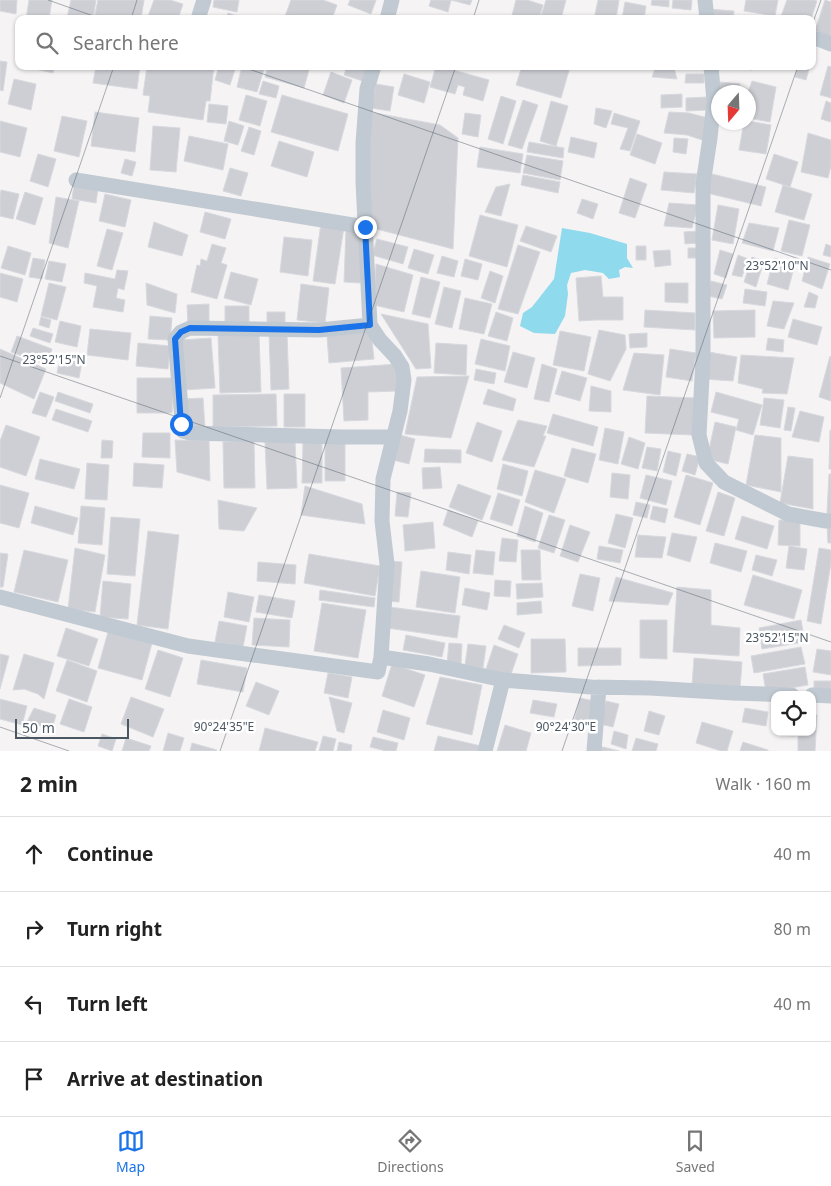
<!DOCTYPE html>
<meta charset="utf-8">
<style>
body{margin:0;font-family:"Noto Sans",sans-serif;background:#f2f2f2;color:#222}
.controls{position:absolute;right:15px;bottom:15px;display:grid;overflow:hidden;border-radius:10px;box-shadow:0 1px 4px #0004}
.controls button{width:45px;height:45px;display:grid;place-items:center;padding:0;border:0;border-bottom:1px solid #e0e0e0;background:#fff;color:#222;font:25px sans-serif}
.compass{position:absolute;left:711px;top:85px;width:45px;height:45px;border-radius:50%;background:#fff;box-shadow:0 1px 4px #0004;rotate:199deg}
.scale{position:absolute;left:15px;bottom:12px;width:114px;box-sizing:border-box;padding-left:5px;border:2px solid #4a5661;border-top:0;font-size:14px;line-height:18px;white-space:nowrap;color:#4a5661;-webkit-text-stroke:4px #fff;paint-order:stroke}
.stop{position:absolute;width:15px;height:15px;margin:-11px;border:4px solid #1a73e8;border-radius:50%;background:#fff}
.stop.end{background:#1a73e8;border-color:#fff;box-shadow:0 1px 5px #0008}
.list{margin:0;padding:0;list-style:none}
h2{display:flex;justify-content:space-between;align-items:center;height:65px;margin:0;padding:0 20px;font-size:21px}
h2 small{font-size:16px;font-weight:400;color:#767676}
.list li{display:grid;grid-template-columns:32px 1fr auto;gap:15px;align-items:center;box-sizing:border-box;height:75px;padding:0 20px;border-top:1px solid #e0e0e0}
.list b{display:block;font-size:19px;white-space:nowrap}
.list em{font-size:16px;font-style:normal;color:#767676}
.icon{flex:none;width:28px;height:28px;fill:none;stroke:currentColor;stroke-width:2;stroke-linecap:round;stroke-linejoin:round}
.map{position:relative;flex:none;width:831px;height:751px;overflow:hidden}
.search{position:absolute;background:#fff;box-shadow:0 1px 4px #0004;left:15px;right:15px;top:15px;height:55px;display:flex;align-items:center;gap:12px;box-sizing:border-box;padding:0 18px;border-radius:10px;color:#767676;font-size:19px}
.sheet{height:365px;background:#fff}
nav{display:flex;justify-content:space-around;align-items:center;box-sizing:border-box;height:70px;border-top:1px solid #e0e0e0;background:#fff;font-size:14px;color:#767676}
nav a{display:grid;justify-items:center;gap:2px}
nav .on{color:#1a73e8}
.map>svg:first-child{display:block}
.water{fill:#90daee}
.building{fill:#cdcfd5;stroke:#d7d9de}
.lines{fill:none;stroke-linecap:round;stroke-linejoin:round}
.minor{stroke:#c1cad2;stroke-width:15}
.route{stroke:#1a73e8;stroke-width:6}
.ticks{fill:none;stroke:#4a5661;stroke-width:1;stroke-opacity:0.45}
.ticks-label{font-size:12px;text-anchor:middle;fill:#4a5661;stroke:#fff;stroke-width:5;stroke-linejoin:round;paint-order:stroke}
</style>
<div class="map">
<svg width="831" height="751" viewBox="0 0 831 751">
<rect width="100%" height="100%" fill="#f5f3f3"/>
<!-- water -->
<path class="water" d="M 562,228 L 590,233 L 627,244 L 627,258 L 633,268 L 625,267 L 619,270 L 620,277 L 609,279 L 603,273 L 585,270 L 571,273 L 567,285 L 568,294 L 565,316 L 555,334 L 534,333 L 520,326 L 523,313 L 532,307 L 554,279 Z"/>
<!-- building -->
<path class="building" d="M 0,0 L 17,0 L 16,14 L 0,11 Z
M 29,0 L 52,0 L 49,19 L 26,19 Z
M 71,0 L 96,0 L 93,19 L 67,18 Z
M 98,0 L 144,0 L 141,19 L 94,19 Z
M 154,0 L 170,0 L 183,4 L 178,19 L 147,19 Z
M 214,0 L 239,0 L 237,12 L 213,7 Z
M 291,0 L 323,0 L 337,5 L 332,19 L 284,19 Z
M 350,0 L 376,0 L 371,14 L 348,5 Z
M 431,0 L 472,0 L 470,5 L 451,0 L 448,12 L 429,6 Z
M 516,0 L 527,0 L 543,5 L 539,19 L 511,19 Z
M 546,0 L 566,0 L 561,19 L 540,19 Z
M 598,0 L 619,0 L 616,19 L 594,19 Z
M 652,0 L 669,0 L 669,7 L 651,5 Z
M 673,0 L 692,0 L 691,10 L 672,8 Z
M 746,0 L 778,0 L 775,16 L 744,11 Z
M 787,0 L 814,0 L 817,1 L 811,19 L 780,19 Z
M 825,0 L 831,2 L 831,37 L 815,31 Z
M 625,2 L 646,6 L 644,19 L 622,19 Z
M 709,9 L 734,11 L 733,19 L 709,19 Z
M 228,13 L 246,19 L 226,19 Z
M 0,61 L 7,62 L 3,91 L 0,90 Z
M 27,66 L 54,66 L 53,73 L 26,67 Z
M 96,66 L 140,66 L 137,89 L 93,83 Z
M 147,66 L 214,66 L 210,101 L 206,101 L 203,120 L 148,112 L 150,96 L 143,95 Z
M 219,66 L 236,66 L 230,85 L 215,80 Z
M 242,66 L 252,66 L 264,69 L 257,92 L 237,87 Z
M 268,66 L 310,66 L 304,88 L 265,77 Z
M 347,66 L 367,66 L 363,81 L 344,75 Z
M 436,66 L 439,66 L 489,80 L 483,101 L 463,95 L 465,87 L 458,85 L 455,94 L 430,87 Z
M 522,66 L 567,66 L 570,67 L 561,98 L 516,85 Z
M 656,66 L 701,66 L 701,69 L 674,68 L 677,79 L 652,77 Z
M 720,66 L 753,66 L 752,70 Z
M 798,66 L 810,66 L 806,80 L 795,77 Z
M 828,66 L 831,67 L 831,98 L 820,95 Z
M 331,72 L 352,80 L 344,103 L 323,95 Z
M 404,74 L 430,82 L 424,103 L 398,95 Z
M 686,74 L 704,74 L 704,83 L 685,83 Z
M 14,79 L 36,84 L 31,110 L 8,104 Z
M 263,81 L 279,86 L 276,98 L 259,94 Z
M 752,81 L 776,87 L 770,122 L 748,118 L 748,92 Z
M 720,82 L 740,84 L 739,92 L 719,92 Z
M 376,84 L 394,87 L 390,111 L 371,108 Z
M 682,94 L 682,107 L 661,108 L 661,95 Z
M 246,95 L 267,101 L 260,126 L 239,120 Z
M 282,95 L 348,114 L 338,151 L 271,132 Z
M 501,96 L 516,101 L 503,144 L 488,139 Z
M 707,97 L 707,110 L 686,111 L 686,98 Z
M 523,100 L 538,105 L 522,149 L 508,145 Z
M 551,101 L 568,106 L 556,146 L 540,141 Z
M 826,101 L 831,103 L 831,122 L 821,119 Z
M 209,104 L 228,106 L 226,124 L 207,122 Z
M 596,108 L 612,111 L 606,128 L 594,124 Z
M 95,112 L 139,118 L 135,152 L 91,146 Z
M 370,112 L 440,125 L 458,138 L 453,249 L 369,227 Z
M 669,112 L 689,113 L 708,118 L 705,141 L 687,135 L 664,133 Z
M 465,113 L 481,115 L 478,137 L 462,134 Z
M 614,113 L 640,121 L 630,151 L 620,149 L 628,128 L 611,124 Z
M 62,116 L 87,121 L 79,157 L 54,151 Z
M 0,121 L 27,128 L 20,157 L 0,152 Z
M 229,121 L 244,126 L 238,145 L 224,141 Z
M 748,121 L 771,125 L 766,154 L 739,150 L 744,122 L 748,122 Z
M 153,126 L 180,128 L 176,172 L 150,170 Z
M 249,127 L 261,131 L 254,155 L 241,151 Z
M 808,133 L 831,140 L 831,166 L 828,178 L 801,172 Z
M 637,134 L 662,143 L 655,164 L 630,155 Z
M 189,136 L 228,144 L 223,170 L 184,161 Z
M 571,137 L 597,143 L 594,158 L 568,152 Z
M 674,138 L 688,139 L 686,154 L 673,152 Z
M 279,141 L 314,152 L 307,177 L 271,166 Z
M 529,142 L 564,148 L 563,158 L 527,152 Z
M 480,147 L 523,154 L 520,173 L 477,167 Z
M 38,154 L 56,159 L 48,187 L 30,181 Z
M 774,154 L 798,162 L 790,187 L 766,179 Z
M 527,155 L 563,161 L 560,180 L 523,173 Z
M 125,159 L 136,162 L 132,176 L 121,173 Z
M 230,168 L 248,173 L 241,196 L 223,191 Z
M 664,172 L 697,174 L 694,193 L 661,190 Z
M 712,174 L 766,187 L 761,206 L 707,193 Z
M 523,175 L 560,182 L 558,193 L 521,185 Z
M 630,178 L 647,184 L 635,218 L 619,213 Z
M 74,184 L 98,188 L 96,203 L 72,199 Z
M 510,184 L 501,216 L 485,212 L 496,187 Z
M 783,185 L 812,194 L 804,220 L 775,212 Z
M 1,190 L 19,194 L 13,219 L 0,216 L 0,195 Z
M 25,192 L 43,198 L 35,225 L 16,219 Z
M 105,194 L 131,200 L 125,227 L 99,221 Z
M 56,197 L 79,201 L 68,248 L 49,243 Z
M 582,199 L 598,204 L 593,219 L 577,213 Z
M 669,203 L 698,205 L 692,228 L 664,226 Z
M 718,205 L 739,209 L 733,244 L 712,240 Z
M 205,212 L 231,219 L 225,239 L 200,232 Z
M 480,215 L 518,225 L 507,267 L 469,256 Z
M 789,220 L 810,225 L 802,256 L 781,251 Z
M 154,222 L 188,235 L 182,256 L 148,247 Z
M 321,223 L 344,227 L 335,284 L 313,281 Z
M 749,223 L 779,228 L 773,251 L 742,243 Z
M 526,226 L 557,236 L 551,252 L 520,241 Z
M 107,229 L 123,233 L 112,270 L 97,266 Z
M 346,230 L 363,230 L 361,283 L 344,282 Z
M 699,231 L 700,243 L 685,244 L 684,232 Z
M 284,237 L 312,240 L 308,276 L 280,272 Z
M 377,239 L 408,247 L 403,264 L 372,255 Z
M 212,244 L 226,248 L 221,263 L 227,265 L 217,299 L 191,292 L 197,265 L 200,266 L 201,259 L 207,261 Z
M 826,244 L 831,246 L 831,257 L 823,255 Z
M 518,245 L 540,252 L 518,314 L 498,309 Z
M 8,246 L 31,253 L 25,275 L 1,268 Z
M 636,246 L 646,246 L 646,260 L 636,260 Z
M 688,248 L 698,248 L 698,258 L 688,258 Z
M 414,249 L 434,255 L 428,274 L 408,268 Z
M 670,250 L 671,265 L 655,267 L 653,251 Z
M 720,250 L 733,254 L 726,278 L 714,274 Z
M 738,255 L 748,259 L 742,277 L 732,275 Z
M 442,256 L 458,261 L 454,277 L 437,273 Z
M 752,257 L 764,261 L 756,287 L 744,282 Z
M 808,257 L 830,264 L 822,289 L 802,281 Z
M 33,258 L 45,260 L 42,279 L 29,277 Z
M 774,258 L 795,264 L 788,290 L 767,284 Z
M 465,259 L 482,264 L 478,280 L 461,276 Z
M 49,261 L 66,264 L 62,282 L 45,279 Z
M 376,264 L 413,275 L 404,312 L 374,305 Z
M 117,270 L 128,271 L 124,290 L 118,288 L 116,298 L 125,300 L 123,312 L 93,307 L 97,286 L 84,283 L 85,273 L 115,279 Z
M 490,271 L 503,276 L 495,303 L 481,298 Z
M 231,272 L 258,279 L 251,305 L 224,298 Z
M 0,273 L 23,279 L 17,302 L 0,297 Z
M 601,276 L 603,297 L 623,297 L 623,320 L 595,320 L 579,321 L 576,278 Z
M 421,277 L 440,282 L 430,318 L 412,314 Z
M 711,281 L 727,285 L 722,299 L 708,296 Z
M 49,283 L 66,287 L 57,320 L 41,316 Z
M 146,283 L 177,294 L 175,313 L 147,305 Z
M 665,283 L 688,283 L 688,303 L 665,302 Z
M 301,284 L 329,288 L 325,323 L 297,320 Z
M 444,287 L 461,291 L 452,328 L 435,324 Z
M 745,289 L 767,292 L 765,306 L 743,303 Z
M 809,292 L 818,296 L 815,308 L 804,307 Z
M 465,298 L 492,304 L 484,334 L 459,329 Z
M 773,301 L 794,303 L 784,329 L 767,326 Z
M 209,304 L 209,325 L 188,326 L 187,305 Z
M 225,306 L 249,306 L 249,327 L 225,326 Z
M 645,310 L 695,313 L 695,330 L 644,327 Z
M 755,310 L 755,337 L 714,338 L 713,311 Z
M 267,312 L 285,312 L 285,327 L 267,327 Z
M 496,312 L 513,318 L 507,341 L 488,336 Z
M 381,314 L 428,324 L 431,368 L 416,369 Z
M 150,316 L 172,318 L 170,340 L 148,339 Z
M 41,317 L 51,320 L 49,328 L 39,325 Z
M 793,319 L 822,327 L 817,345 L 788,337 Z
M 60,321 L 81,326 L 77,347 L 55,342 Z
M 33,328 L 53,334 L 50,343 L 30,336 Z
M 90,329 L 131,333 L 128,360 L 87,355 Z
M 599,330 L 625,335 L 626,349 L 610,381 L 588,374 Z
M 560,331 L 591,337 L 584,371 L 553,365 Z
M 371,332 L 374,359 L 329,363 L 327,336 Z
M 259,333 L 261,392 L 220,393 L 218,334 Z
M 287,333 L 289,389 L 271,390 L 269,334 Z
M 647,333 L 647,347 L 630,348 L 629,334 Z
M 17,336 L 52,349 L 47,365 L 11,352 Z
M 211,338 L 215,388 L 184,390 L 181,340 Z
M 768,338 L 784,340 L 783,352 L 766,350 Z
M 481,339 L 510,346 L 505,371 L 475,364 Z
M 138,343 L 170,346 L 168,369 L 136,366 Z
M 436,343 L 467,345 L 466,375 L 434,373 Z
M 0,349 L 46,369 L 34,399 L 0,383 Z
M 670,349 L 696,353 L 692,381 L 666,377 Z
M 513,352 L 535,358 L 527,388 L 504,382 Z
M 709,352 L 737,357 L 733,381 L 703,379 Z
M 634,353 L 664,355 L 660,395 L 623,390 Z
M 741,355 L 794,358 L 787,394 L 762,393 L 763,389 L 738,383 Z
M 830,356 L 831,357 L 831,401 L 819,397 Z
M 60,358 L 82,362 L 79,378 L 57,373 Z
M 398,364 L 398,391 L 368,392 L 368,420 L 344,421 L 341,368 Z
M 542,364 L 557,369 L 549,402 L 534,399 Z
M 476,369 L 496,373 L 494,384 L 474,380 Z
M 562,371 L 587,378 L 580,401 L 555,394 Z
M 469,376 L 451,438 L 405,434 L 417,377 Z
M 137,378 L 173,378 L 172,413 L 137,413 Z
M 591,386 L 611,391 L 611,412 L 589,411 Z
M 488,389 L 516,399 L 513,411 L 483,404 Z
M 40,392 L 54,397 L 46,417 L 32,413 Z
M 58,392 L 93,404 L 90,413 L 55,401 Z
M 716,392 L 762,405 L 753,435 L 736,430 L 739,419 L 711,412 Z
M 276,394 L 277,426 L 213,427 L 213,395 Z
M 284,394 L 305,394 L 305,427 L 284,427 Z
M 647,396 L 695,398 L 693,435 L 645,433 Z
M 203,398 L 205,428 L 185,430 L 183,399 Z
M 764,398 L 784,400 L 780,428 L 760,425 Z
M 788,407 L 795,408 L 791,431 L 784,430 Z
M 56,409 L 92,421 L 88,432 L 52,420 Z
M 800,411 L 824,417 L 819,442 L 792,437 Z
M 553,414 L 598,427 L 593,446 L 547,433 Z
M 518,420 L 547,426 L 543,436 L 546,436 L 534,467 L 502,460 Z
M 477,422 L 502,431 L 492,462 L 466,453 Z
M 715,422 L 736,427 L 728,464 L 707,459 Z
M 6,425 L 40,437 L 26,476 L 0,467 L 0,441 Z
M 605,428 L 624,432 L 618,464 L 599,460 Z
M 830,430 L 831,430 L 831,469 L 829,469 Z
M 143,433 L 170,433 L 170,458 L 142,457 Z
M 400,435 L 415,439 L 409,464 L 393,460 Z
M 755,435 L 781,438 L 781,492 L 746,485 Z
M 629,437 L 645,443 L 638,469 L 621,464 Z
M 102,440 L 113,441 L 112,458 L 101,458 Z
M 175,440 L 209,441 L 210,481 L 177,472 Z
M 295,440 L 297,488 L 267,489 L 265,441 Z
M 254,441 L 255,488 L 224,488 L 223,442 Z
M 303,442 L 322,442 L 322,483 L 302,483 Z
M 345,442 L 345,481 L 325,481 L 325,443 Z
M 647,447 L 661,449 L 657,471 L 642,468 Z
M 572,448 L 596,454 L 588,483 L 564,476 Z
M 425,449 L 461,450 L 461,463 L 424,462 Z
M 668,451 L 681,454 L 676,476 L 663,472 Z
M 687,454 L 700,457 L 695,475 L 682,471 Z
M 788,456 L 813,459 L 813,509 L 780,503 Z
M 40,459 L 80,469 L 74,489 L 35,479 Z
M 87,463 L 109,465 L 107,500 L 85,499 Z
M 134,463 L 164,465 L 162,488 L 133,486 Z
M 503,464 L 528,471 L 522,496 L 497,489 Z
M 440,467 L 442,488 L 423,489 L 422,468 Z
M 535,470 L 566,479 L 554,513 L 525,502 Z
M 612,473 L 630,475 L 628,499 L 610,497 Z
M 829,474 L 831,474 L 831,515 L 827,514 Z
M 646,475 L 672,481 L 666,505 L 640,498 Z
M 686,475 L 713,483 L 700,525 L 674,517 Z
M 458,484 L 491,496 L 482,520 L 449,507 Z
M 0,485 L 29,493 L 19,528 L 0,523 Z
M 305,486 L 362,504 L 365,524 L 301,515 Z
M 397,492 L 411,493 L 408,517 L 395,516 Z
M 718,492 L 735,498 L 724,536 L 706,531 Z
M 498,493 L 520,500 L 512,526 L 490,519 Z
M 218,500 L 257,508 L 244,531 L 219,529 Z
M 636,502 L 650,505 L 647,518 L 633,515 Z
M 35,506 L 78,518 L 73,535 L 31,523 Z
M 81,506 L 105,508 L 102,545 L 78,543 Z
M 525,506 L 543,513 L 535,542 L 517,536 Z
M 653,506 L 668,509 L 665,523 L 650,519 Z
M 448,510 L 478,521 L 472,537 L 443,525 Z
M 616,514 L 633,518 L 625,548 L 608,543 Z
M 549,515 L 565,520 L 554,553 L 538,548 Z
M 742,516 L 774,526 L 767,549 L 735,539 Z
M 111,517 L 140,519 L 135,576 L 107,574 Z
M 779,520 L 800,520 L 800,546 L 778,545 Z
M 433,522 L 435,548 L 405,551 L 403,525 Z
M 827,524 L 831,524 L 831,543 L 828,543 Z
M 570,525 L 590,532 L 578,562 L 560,556 Z
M 148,531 L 179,535 L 168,629 L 137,625 Z
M 672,533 L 697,537 L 690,562 L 667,555 Z
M 638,535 L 666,537 L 662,558 L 635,557 Z
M 502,538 L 518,540 L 516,562 L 499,561 Z
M 715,543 L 747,551 L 741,572 L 710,563 Z
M 599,546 L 623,550 L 620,563 L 597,559 Z
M 789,546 L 807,549 L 804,570 L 786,568 Z
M 75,548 L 105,555 L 95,612 L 68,609 Z
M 819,548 L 831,550 L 831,563 L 821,624 L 807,621 Z
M 24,550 L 68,560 L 58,602 L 14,592 Z
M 476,550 L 495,552 L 493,575 L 473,573 Z
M 521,550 L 540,550 L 541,580 L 522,580 Z
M 448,552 L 471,555 L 469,574 L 446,570 Z
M 0,553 L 8,554 L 3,587 L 0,587 Z
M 309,554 L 380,566 L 375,596 L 304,583 Z
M 756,555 L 777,560 L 772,576 L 752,570 Z
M 390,561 L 402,562 L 399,602 L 387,601 Z
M 258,562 L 296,565 L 295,584 L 257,581 Z
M 421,571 L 460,577 L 455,613 L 416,607 Z
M 580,574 L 600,578 L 593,611 L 572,606 Z
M 753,575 L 802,590 L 794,619 L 744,605 Z
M 616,577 L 673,593 L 668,605 L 609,601 Z
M 495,580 L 511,581 L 510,597 L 494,596 Z
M 103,581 L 131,584 L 128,619 L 100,617 Z
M 542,583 L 543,597 L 517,599 L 516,584 Z
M 677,587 L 711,590 L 711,625 L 740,628 L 739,656 L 673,652 Z
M 465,588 L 490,593 L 487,610 L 462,605 Z
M 320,590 L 375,598 L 374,607 L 319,600 Z
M 228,592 L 254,597 L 249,622 L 224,617 Z
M 259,595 L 295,601 L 292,618 L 256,612 Z
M 541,601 L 542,613 L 517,615 L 517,603 Z
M 322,603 L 366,610 L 358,658 L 314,651 Z
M 389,607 L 460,616 L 457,638 L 387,628 Z
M 254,618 L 290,620 L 289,647 L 252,645 Z
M 640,620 L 667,620 L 667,659 L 640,658 Z
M 801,620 L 805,642 L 762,649 L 759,628 Z
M 219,621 L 247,626 L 243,647 L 215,642 Z
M 504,625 L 525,633 L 519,648 L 498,639 Z
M 66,628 L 98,639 L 89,666 L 57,656 Z
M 108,632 L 152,643 L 142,680 L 98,668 Z
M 406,635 L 445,643 L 442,657 L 403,650 Z
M 531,639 L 565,639 L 566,672 L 531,673 Z
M 449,643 L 462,644 L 461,664 L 447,663 Z
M 468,644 L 486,646 L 483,668 L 465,665 Z
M 494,645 L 518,654 L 510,677 L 486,669 Z
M 801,647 L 805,664 L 754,673 L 751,656 Z
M 578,648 L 621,648 L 621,665 L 578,666 Z
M 817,649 L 831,651 L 831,675 L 813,672 Z
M 158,650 L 183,658 L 170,697 L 145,689 Z
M 0,654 L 9,656 L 0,689 Z
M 24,654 L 54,663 L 44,699 L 38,694 L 24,689 L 13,690 Z
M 694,658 L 742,662 L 740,689 L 692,685 Z
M 67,660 L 97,671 L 87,702 L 56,691 Z
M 201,660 L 247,668 L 243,692 L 197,684 Z
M 392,664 L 425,675 L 414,707 L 382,696 Z
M 805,667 L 808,685 L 766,692 L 763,674 Z
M 328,673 L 352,677 L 348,698 L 324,693 Z
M 440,677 L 482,685 L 472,735 L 426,724 Z
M 814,681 L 831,681 L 831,692 L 814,692 Z
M 256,682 L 279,691 L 269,715 L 246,706 Z
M 131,697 L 164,709 L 153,737 L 121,724 Z
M 329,697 L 352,703 L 344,733 L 337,731 Z
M 580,698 L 594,701 L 588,724 L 574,721 Z
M 0,699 L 27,706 L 22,725 L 0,719 Z
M 69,699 L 92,707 L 84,732 L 60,724 Z
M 533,700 L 557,704 L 554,717 L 530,713 Z
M 606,701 L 619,704 L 613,727 L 600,724 Z
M 34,708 L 56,715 L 52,729 L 27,722 Z
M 745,708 L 768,712 L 766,726 L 742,722 Z
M 383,710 L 410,718 L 404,740 L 377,732 Z
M 649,711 L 665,716 L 659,735 L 644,731 Z
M 812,715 L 817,715 L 815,751 L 798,751 L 798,732 L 812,732 Z
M 702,722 L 733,731 L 727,751 L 721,751 L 696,743 Z
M 505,725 L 531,733 L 526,751 L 497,751 Z
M 265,728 L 318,742 L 315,751 L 259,751 Z
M 614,731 L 628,735 L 626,749 L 611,744 Z
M 777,732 L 795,732 L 795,736 L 777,735 Z
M 168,733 L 184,738 L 180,751 L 163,751 Z
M 102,734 L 116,739 L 112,751 L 98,746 Z
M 323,736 L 336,739 L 333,751 L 319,751 Z
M 438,736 L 481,746 L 479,751 L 434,751 Z
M 373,737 L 398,743 L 396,751 L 386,751 L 370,747 Z
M 126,738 L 151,746 L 149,751 L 122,751 Z
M 636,738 L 658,744 L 656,751 L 632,751 Z
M 339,742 L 352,745 L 351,751 L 337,751 Z
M 743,742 L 768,750 L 768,751 L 740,751 Z
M 192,743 L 217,750 L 216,751 L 190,751 Z
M 599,746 L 619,751 L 598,751 Z"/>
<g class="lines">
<!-- minor -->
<path class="minor" d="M 705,0 L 707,19
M 198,19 L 204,0
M 387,19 L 392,0
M 818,39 L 831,44
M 711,66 L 714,101 L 710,138 L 703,184 L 703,358 L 699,435 L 706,463 L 724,482 L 788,514 L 826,521 L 831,521
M 76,180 L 365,227
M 370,325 L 319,330 L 190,328 L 181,332 L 175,339 L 183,431 L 190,433 L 342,437 L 393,437
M 0,597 L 188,646 L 378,672 L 381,657 L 387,564 L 382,521 L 383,479 L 400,411 L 404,380 L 402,367 L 395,356 L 380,340 L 370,325 L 363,182 L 363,143 L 367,89 L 374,66
M 381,657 L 429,664 L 503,680 L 591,687 L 650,688 L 733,693 L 792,695
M 812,695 L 831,696
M 485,751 L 503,680
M 594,751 L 599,687"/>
</g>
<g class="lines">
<!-- route -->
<path class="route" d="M 181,424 L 175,339 L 181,332 L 190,328 L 319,330 L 370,325 L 365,227"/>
</g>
<!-- ticks -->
<path class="ticks" d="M 48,0 L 102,19M 131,19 L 137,0M 473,19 L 479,0M 812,25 L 821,0M 240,66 L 831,270M 0,356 L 831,642M 0,398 L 114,66M 0,727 L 69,751M 220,751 L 456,66M 562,751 L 798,66"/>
<g class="ticks-label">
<text x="777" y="270">23°52'10"N</text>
<text x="54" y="364">23°52'15"N</text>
<text x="777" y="642">23°52'15"N</text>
<text x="224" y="731">90°24'35"E</text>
<text x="566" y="731">90°24'30"E</text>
</g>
</svg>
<div class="controls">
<button><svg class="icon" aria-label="locate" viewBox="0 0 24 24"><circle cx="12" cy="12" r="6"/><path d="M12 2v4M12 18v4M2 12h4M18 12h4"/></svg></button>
</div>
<svg class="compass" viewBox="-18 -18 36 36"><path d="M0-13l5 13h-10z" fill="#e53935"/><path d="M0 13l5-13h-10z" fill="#767676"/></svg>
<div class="scale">50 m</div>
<div class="stop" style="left:181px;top:424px"></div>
<div class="stop end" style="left:365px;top:227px"></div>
<div class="search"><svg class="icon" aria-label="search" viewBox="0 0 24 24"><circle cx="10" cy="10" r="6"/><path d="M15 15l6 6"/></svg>Search here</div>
</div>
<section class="sheet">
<h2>2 min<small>Walk · 160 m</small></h2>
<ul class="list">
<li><svg class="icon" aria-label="ahead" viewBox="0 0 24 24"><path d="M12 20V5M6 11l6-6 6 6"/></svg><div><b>Continue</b></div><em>40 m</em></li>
<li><svg class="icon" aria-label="right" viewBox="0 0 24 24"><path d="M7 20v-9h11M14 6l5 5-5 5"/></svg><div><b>Turn right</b></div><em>80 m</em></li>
<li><svg class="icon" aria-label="left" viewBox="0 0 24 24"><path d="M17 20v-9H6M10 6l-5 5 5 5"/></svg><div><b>Turn left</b></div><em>40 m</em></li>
<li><svg class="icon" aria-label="arrive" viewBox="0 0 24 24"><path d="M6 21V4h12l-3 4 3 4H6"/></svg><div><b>Arrive at destination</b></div></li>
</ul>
</section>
<nav>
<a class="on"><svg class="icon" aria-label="map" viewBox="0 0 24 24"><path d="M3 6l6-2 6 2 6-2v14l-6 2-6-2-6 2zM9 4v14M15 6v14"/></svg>Map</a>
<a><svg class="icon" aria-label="directions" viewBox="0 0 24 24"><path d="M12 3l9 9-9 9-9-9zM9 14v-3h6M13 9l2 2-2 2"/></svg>Directions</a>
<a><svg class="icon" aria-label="saved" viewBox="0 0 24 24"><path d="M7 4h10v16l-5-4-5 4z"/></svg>Saved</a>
</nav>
